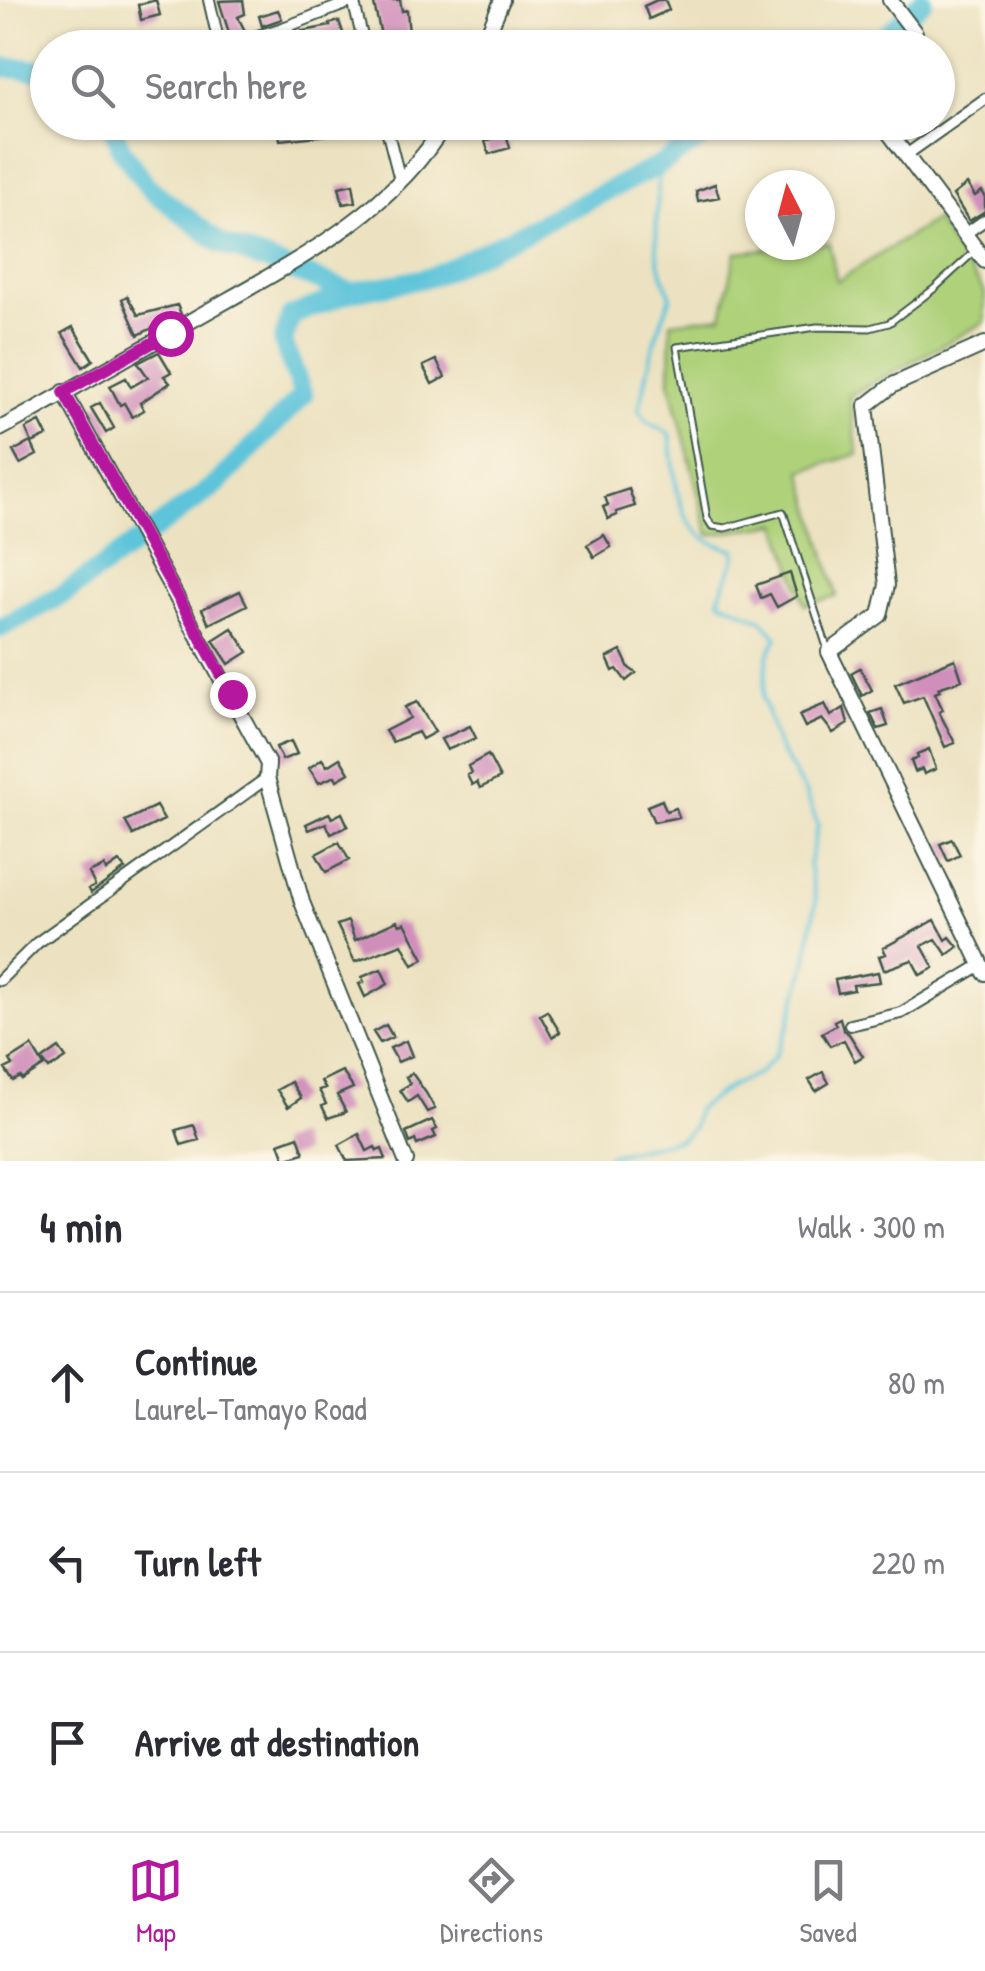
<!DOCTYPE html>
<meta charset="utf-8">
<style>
body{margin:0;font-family:"Patrick Hand",sans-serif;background:#f7f7f7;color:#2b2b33}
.compass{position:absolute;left:745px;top:170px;width:90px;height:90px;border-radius:50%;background:#fff;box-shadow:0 2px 8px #0004;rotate:354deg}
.stop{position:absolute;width:30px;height:30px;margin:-22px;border:8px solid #b5179e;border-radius:50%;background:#fff}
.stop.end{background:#b5179e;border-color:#fff;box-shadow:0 2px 10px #0008}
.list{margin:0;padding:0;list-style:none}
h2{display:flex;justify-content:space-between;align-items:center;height:130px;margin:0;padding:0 40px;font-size:42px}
h2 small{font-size:32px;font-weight:400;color:#7c7c81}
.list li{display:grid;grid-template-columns:65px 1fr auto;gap:30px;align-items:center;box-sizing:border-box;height:180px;padding:0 40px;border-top:2px solid #e1e1e2}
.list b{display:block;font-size:38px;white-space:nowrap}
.list p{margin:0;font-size:32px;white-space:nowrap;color:#7c7c81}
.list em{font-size:32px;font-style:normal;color:#7c7c81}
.icon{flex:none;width:55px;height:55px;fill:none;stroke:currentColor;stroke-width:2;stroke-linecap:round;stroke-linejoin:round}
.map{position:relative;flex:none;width:985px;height:1161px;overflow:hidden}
.search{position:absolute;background:#fff;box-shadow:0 2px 8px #0004;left:30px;right:30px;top:30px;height:110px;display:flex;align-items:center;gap:25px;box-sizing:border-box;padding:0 35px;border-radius:55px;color:#7c7c81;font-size:38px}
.sheet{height:670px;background:#fff}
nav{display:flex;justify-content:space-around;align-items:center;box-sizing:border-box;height:140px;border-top:2px solid #e1e1e2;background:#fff;font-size:28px;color:#7c7c81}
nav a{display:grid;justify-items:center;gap:5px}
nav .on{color:#b5179e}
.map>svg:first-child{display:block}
.green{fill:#afd17a;stroke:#678757;stroke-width:2.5}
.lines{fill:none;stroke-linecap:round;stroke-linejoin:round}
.stream{stroke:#5dc4da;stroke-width:4}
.river{stroke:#5dc4da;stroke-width:20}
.building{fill:#d08ebb}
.lane-casing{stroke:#3e5649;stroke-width:9}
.street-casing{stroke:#3e5649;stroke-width:14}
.secondary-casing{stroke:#3e5649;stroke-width:18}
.lane{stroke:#fff;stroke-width:5}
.street{stroke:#fff;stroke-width:10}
.secondary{stroke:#fff;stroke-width:14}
.route{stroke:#b5179e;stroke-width:12}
</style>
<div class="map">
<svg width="985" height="1161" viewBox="0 0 985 1161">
<rect width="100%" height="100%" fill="#fcf5e5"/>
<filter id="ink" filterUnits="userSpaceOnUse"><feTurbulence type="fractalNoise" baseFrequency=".01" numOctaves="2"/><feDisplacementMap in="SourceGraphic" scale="20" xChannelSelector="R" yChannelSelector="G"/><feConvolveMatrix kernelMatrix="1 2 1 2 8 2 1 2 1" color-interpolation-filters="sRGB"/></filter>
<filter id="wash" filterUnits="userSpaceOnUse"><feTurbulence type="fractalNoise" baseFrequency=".0048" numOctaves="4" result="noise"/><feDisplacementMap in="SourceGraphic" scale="40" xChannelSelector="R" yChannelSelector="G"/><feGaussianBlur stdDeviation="2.25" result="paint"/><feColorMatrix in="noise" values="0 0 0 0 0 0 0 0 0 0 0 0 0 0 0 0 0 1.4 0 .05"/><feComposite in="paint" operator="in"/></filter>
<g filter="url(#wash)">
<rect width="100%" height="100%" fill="#ece2c1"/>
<!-- green -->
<path class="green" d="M 935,220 L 985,292 L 985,322 L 849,396 L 858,454 L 802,471 L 837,596 L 805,605 L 778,524 L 709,535 L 670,382 L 671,322 L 722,316 L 736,252 L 829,243 L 837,281 Z"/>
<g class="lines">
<!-- stream -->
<path class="stream" d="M 604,1161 L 610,1155 L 681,1139 L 693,1128 L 697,1109 L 731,1086 L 759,1073 L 775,1056 L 788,1027 L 806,965 L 816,900 L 809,865 L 818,825 L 805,792 L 777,745 L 763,698 L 768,655 L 777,637 L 762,620 L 719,600 C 723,582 736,567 735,549 C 674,541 676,482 670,434 L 648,422 L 639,410 L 655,339 L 671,296 C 647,248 660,216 658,166"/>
<!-- river -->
<path class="river" d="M 872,48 L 923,0
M 0,67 L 48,70
M 111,122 L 122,151 L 148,187 L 221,244 L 351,292 L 431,277 L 658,166 L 727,122
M 151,532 L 217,484 L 303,395 L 283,342 L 291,316 L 351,292
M 0,628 L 66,593 L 136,543"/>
</g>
<g id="blocks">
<!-- building -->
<path class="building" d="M 156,0 L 160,15 L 141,20 L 138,5 Z
M 243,0 L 245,14 L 238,17 L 245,31 L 230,36 L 219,1 Z
M 373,0 L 400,0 L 402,11 L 407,10 L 410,48 L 384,48 Z
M 657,0 L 665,0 L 669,10 L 649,19 L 644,6 Z
M 278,10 L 282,19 L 262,26 L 259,16 Z
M 339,21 L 343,33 L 310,42 L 311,48 L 302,48 L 300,43 L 298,32 L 330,26 L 329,24 Z
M 278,122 L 360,122 L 360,127 L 329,132 L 330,135 L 280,140 Z
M 506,134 L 510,148 L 489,154 L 485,141 Z
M 353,184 L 356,202 L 343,204 L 339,187 Z
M 715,184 L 719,197 L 698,201 L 696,191 Z
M 967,184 L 975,196 L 982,191 L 985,196 L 985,211 L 969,221 L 953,195 Z
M 127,296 L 138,315 L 177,305 L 181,314 L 138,335 L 122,299 Z
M 73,327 L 93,360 L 83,367 L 62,333 Z
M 159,352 L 171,372 L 164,376 L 170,383 L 140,403 L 144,410 L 132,417 L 124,403 L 120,405 L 110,386 L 126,378 L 131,387 L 148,377 L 138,363 Z
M 436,360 L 445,377 L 432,384 L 423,366 Z
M 100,403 L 114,428 L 106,433 L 91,408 Z
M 40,422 L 47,436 L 32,443 L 26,429 Z
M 31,442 L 37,455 L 20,464 L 13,451 Z
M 629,489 L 635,506 L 616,512 L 617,515 L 608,519 L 603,507 L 608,505 L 605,497 Z
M 604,535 L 611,547 L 594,557 L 587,545 Z
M 790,573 L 797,596 L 777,607 L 770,594 L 761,598 L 756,585 Z
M 240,591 L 247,605 L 209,624 L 202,609 Z
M 232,628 L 248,652 L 229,664 L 213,640 Z
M 621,651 L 629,668 L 636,673 L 626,681 L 617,669 L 613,671 L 607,658 Z
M 955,659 L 962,680 L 938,688 L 940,691 L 935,693 L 943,710 L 939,712 L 955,743 L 945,747 L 923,696 L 904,703 L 895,684 Z
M 860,668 L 872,690 L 862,696 L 851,673 Z
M 417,702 L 435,732 L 422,739 L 418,732 L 392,742 L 385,731 L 410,718 L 405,707 Z
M 825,704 L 831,716 L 844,708 L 848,724 L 833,733 L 822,719 L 805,727 L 799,715 Z
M 882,709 L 888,726 L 878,729 L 870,713 Z
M 470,726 L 476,738 L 447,750 L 441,739 Z
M 291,741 L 297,754 L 282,760 L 276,747 Z
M 929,749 L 936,769 L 924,774 L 922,769 L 915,772 L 911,761 L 918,758 L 917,754 Z
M 488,755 L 500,778 L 480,788 L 477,782 L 472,785 L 467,775 L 471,773 L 468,766 Z
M 340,758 L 349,773 L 337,780 L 335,776 L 319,783 L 309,768 L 322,759 L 327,766 Z
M 662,800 L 666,811 L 676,808 L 679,817 L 654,822 L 647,806 Z
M 156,806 L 164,820 L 133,835 L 125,821 Z
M 329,813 L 332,818 L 342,813 L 348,826 L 331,834 L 326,823 L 309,830 L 306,824 Z
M 952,839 L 960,855 L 948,861 L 940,844 Z
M 339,842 L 349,860 L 326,872 L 316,854 Z
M 119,862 L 125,869 L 91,893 L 89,889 L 95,886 L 89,873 L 104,866 L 106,871 Z
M 935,920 L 946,940 L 950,937 L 958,947 L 947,955 L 936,939 L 922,946 L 934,968 L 920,975 L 912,960 L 884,970 L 879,956 L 886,954 L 883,948 Z
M 348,921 L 355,940 L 397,921 L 400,925 L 405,923 L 424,959 L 413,965 L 402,944 L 355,962 L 337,925 Z
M 381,969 L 388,984 L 365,997 L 359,984 L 364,982 L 362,977 Z
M 878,972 L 880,982 L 853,985 L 854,990 L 838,993 L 835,980 Z
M 547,1011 L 560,1032 L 552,1037 L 540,1015 Z
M 840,1018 L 843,1030 L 849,1034 L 863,1056 L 855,1061 L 844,1040 L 830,1046 L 822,1033 L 836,1025 L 834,1021 Z
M 386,1025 L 393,1037 L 380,1043 L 373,1032 Z
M 406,1041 L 412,1056 L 398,1062 L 390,1048 Z
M 32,1046 L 44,1066 L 22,1080 L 21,1077 L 13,1081 L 5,1069 L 13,1065 L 10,1060 Z
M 59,1048 L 66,1058 L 49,1069 L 42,1060 Z
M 342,1071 L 353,1088 L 337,1095 L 346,1112 L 328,1118 L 322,1106 L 326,1104 L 319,1090 L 325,1088 L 321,1081 Z
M 823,1072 L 829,1083 L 816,1091 L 809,1080 Z
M 412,1073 L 426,1093 L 435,1109 L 427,1112 L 417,1096 L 408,1102 L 400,1090 L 410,1084 L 406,1077 Z
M 291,1082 L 301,1098 L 288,1107 L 277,1090 Z
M 432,1120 L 437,1129 L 433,1131 L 436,1137 L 417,1145 L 415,1140 L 410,1143 L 406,1132 Z
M 194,1125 L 199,1140 L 181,1145 L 176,1130 Z
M 359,1134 L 367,1151 L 375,1147 L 377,1151 L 382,1149 L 386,1159 L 347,1161 L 339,1145 Z
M 298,1136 L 304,1153 L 285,1159 L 279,1143 Z"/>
</g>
</g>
<g filter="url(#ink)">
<use href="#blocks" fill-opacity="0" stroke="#3e5649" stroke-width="2.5"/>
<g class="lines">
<defs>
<path id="lane" d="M 827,647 L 783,512 L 725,528 L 712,526 L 707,518 L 677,347 L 817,327 L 870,328 L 889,323 L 935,288 L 974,252"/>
<path id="street" d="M 209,0 L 220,48
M 353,0 L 365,48
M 220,48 L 283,28 L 353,1
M 385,122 L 400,180
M 906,155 L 985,99
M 965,234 L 985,220
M 0,980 L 37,943 L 267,778
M 850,1025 L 901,1013 L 981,965"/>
<path id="secondary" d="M 890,0 L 915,33 L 913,48
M 482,48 L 502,0
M 881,122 L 985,261
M 985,344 L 893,385 L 866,406 L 887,585 L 880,615 L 829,652 L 985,973
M 64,392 L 268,764 L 267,778 L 302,902 L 406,1161
M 0,429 C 65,393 130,356 194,319 C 285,267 391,216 446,122"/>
</defs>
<!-- lane casing -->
<use href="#lane" class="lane-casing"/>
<!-- street casing -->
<use href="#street" class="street-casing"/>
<!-- secondary casing -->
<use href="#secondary" class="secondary-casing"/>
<!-- lane -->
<use href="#lane" class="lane"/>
<!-- street -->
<use href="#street" class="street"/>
<!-- secondary -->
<use href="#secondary" class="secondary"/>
</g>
</g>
<g class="lines" filter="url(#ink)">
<!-- route -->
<path class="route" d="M 170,333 L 64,392 L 232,694"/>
</g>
</svg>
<svg class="compass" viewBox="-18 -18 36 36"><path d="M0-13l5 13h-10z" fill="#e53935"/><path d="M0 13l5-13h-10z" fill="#7c7c81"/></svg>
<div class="stop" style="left:170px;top:333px"></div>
<div class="stop end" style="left:232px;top:694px"></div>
<div class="search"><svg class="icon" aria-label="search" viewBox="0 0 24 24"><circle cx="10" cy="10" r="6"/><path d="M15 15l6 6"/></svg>Search here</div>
</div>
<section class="sheet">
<h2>4 min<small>Walk · 300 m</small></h2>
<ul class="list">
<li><svg class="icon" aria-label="ahead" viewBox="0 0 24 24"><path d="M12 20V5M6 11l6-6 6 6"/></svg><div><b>Continue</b><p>Laurel-Tamayo Road</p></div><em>80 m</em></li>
<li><svg class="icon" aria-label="left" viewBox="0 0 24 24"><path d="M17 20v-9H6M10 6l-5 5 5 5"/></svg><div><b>Turn left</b></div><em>220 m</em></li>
<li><svg class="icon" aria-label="arrive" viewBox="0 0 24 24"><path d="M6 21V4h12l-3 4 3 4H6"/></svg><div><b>Arrive at destination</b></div></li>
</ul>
</section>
<nav>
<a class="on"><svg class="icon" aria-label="map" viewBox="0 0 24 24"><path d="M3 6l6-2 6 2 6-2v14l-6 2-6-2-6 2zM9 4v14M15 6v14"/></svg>Map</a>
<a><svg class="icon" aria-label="directions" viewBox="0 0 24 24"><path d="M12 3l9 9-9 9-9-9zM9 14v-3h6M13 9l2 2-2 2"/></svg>Directions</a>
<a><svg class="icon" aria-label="saved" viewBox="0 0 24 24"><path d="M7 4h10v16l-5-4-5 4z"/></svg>Saved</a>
</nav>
